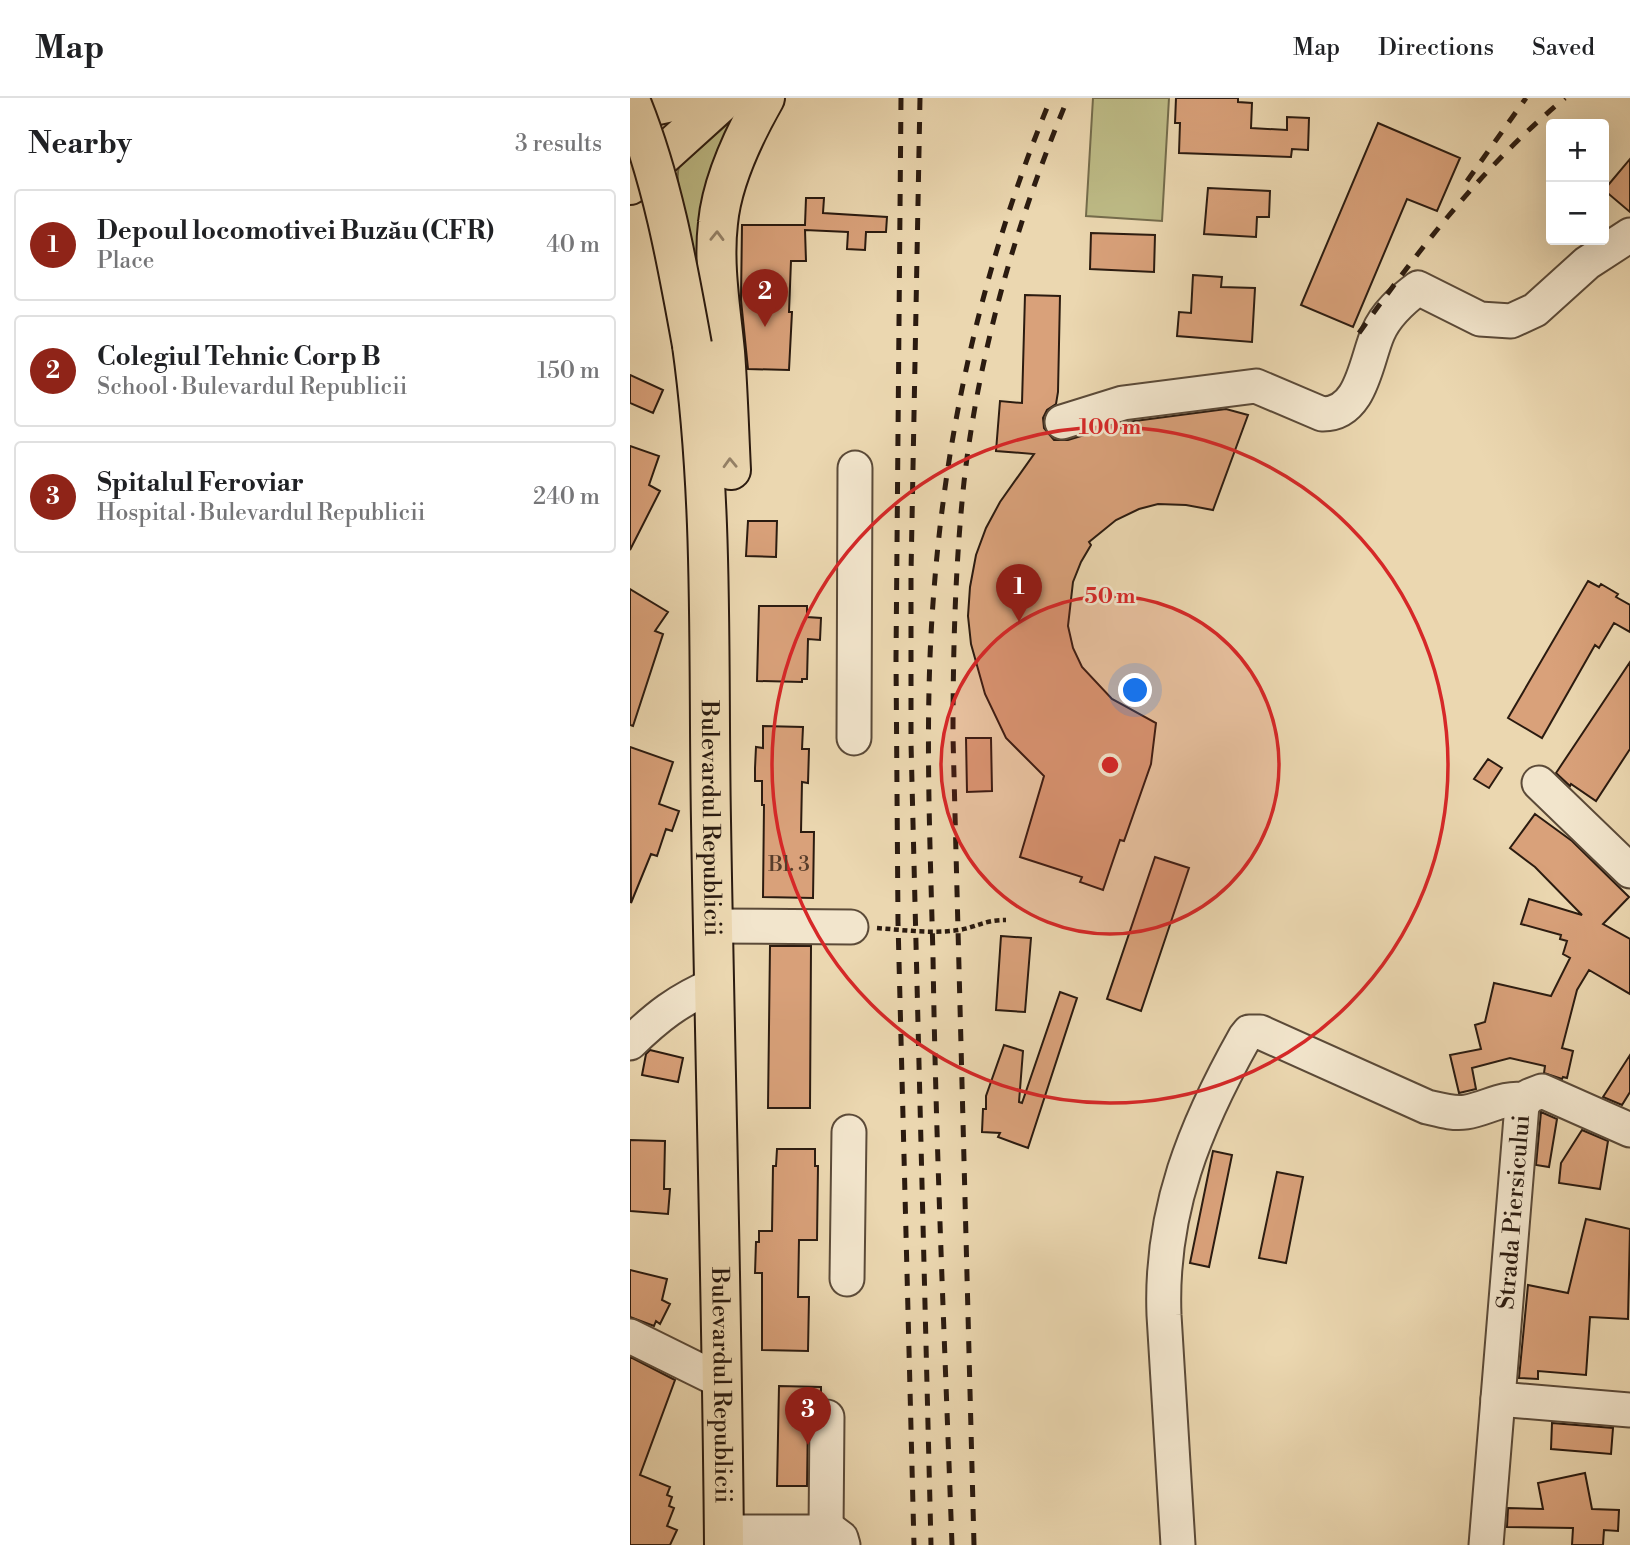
<!DOCTYPE html>
<meta charset="utf-8">
<style>
body{margin:0;font-family:"Libre Bodoni",serif;background:#f6f6f6;color:#202124}
.controls{position:absolute;right:21px;top:21px;display:grid;overflow:hidden;border-radius:7px;box-shadow:0 7px 28px #0002}
.controls button{width:63px;height:63px;display:grid;place-items:center;padding:0;border:0;border-bottom:2px solid #e0e0e0;background:#fff;color:#202124;font:35px sans-serif}
.you{position:absolute;left:506px;top:593px;width:24px;height:24px;margin:-18px;border:5px solid #fff;border-radius:50%;background:#1a73e8;box-shadow:0 0 0 10px #1a73e833}
.badge{display:grid;place-items:center;width:46px;height:46px;border-radius:50%;background:#8f2418;color:#fff;font-size:23px;font-weight:700}
.pin{position:absolute;translate:-50% -58px;filter:drop-shadow(0 2px 4px #0008)}
.pin::after{content:'';position:absolute;top:37px;width:24px;height:21px;background:inherit;clip-path:polygon(0 0,100% 0,50% 100%)}
.list{margin:0;padding:0;list-style:none}
h2{display:flex;justify-content:space-between;align-items:center;height:91px;margin:0;padding:0 28px;font-size:30px}
h2 small{font-size:23px;font-weight:400;color:#757577}
.list li{display:grid;grid-template-columns:46px 1fr auto;gap:21px;align-items:center;box-sizing:border-box;height:112px;margin:0 14px 14px;padding:0 14px;border:2px solid #e0e0e0;border-radius:7px}
.list b{display:block;font-size:26px;white-space:nowrap}
.list p{margin:0;font-size:23px;white-space:nowrap;color:#757577}
.list em{font-size:23px;font-style:normal;color:#757577}
.map{position:relative;flex:none;width:1000px;height:1447px;overflow:hidden}
header{display:flex;align-items:center;gap:42px;box-sizing:border-box;height:98px;padding:0 35px;background:#fff;border-bottom:2px solid #e0e0e0}
header strong{font-size:33px}
nav{display:flex;gap:38px;margin-inline-start:auto;font-size:24px}
main{display:flex}
aside{flex:1;background:#fff}
.map>svg:first-child{display:block}
.green{fill:#bebc87;stroke:#746c4c;stroke-width:2}
.building{fill:#d9a17a;stroke:#2b1b10;stroke-width:2}
.lines{fill:none;stroke-linecap:round;stroke-linejoin:round}
.minor-casing{stroke:#5b4a38;stroke-width:37}
.major-casing{stroke:#2b1b10;stroke-width:42}
.path{stroke:#2b1b10;stroke-width:4.5;stroke-dasharray:5 3.5;stroke-linecap:butt}
.minor{stroke:#f2e5cc;stroke-width:33}
.major{stroke:#ebd7b0;stroke-width:38}
.rail{stroke:#2b1b10;stroke-width:5;stroke-dasharray:12 12;stroke-linecap:butt}
.major-bridge-casing{stroke:#2b1b10;stroke-width:42;stroke-linecap:butt}
.major-bridge{stroke:#ebd7b0;stroke-width:38}
.oneway{stroke:#958268}
.ring{fill:none;stroke:#d62828;stroke-width:3.5}
.labels{text-anchor:middle;stroke-width:5;stroke-linejoin:round;paint-order:stroke}
.number-label{font-size:21px;fill:#563c2a}
.street-label{font-size:24px;fill:#2b1b10;stroke:#f2e5cc}
.centre{fill:#d62828;stroke:#f2e5cc;stroke-width:3.5}
.ring-label{font-size:21px;text-anchor:middle;font-weight:bold;fill:#d62828;stroke:#f2e5cc;stroke-width:5;stroke-linejoin:round;paint-order:stroke}
</style>
<header>
<strong>Map</strong>
<nav><a>Map</a><a>Directions</a><a>Saved</a></nav>
</header>
<main>
<aside>
<h2>Nearby<small>3 results</small></h2>
<ul class="list">
<li><span class="badge">1</span><div><b>Depoul locomotivei Buzău (CFR)</b><p>Place</p></div><em>40 m</em></li>
<li><span class="badge">2</span><div><b>Colegiul Tehnic Corp B</b><p>School · Bulevardul Republicii</p></div><em>150 m</em></li>
<li><span class="badge">3</span><div><b>Spitalul Feroviar</b><p>Hospital · Bulevardul Republicii</p></div><em>240 m</em></li>
</ul>
</aside>
<div class="map">
<svg width="1000" height="1447" viewBox="0 0 1000 1447">
<rect width="100%" height="100%" fill="#ebd7b0"/>
<filter id="stains"><feTurbulence type="fractalNoise" baseFrequency=".00286" numOctaves="4"/><feColorMatrix values="0 0 0 0 .2 0 0 0 0 .09 0 0 0 0 .02 0 0 0 .5 -.17"/></filter>
<radialGradient id="worn" r=".72"><stop offset=".6" stop-color="#630" stop-opacity="0"/><stop offset="1" stop-color="#630" stop-opacity=".3"/></radialGradient>
<!-- green -->
<path class="green" d="M 463,0 L 539,0 L 532,123 L 456,118 Z
M 102,22 L 73,186 C 67,161 42,89 49,69 Z"/>
<!-- building -->
<path class="building" d="M 546,0 L 608,0 L 608,4 L 622,5 L 621,30 L 657,32 L 657,19 L 679,20 L 678,52 L 662,51 L 661,59 L 549,55 L 550,25 L 545,25 Z
M 748,25 L 830,60 L 807,113 L 777,101 L 723,229 L 671,207 Z
M 1000,61 L 1000,114 L 974,92 Z
M 578,90 L 640,93 L 639,119 L 627,119 L 626,139 L 574,136 Z
M 176,100 L 194,100 L 193,115 L 257,119 L 256,134 L 236,134 L 235,152 L 217,151 L 218,134 L 175,132 L 176,163 L 161,163 L 159,214 L 162,214 L 159,272 L 118,271 L 111,202 L 112,127 L 175,127 Z
M 461,135 L 525,137 L 524,174 L 460,171 Z
M 563,177 L 592,179 L 591,189 L 625,190 L 622,244 L 547,238 L 549,214 L 561,215 Z
M 395,197 L 430,198 L 428,294 L 426,306 L 417,312 L 413,320 L 414,330 L 424,342 L 438,342 L 497,324 L 596,311 L 618,317 L 583,412 L 556,407 L 528,406 L 509,411 L 486,422 L 459,444 L 461,447 L 451,464 L 443,484 L 438,528 L 443,550 L 452,569 L 482,601 L 526,625 L 521,666 L 494,743 L 490,742 L 473,792 L 450,784 L 452,779 L 390,759 L 414,678 L 376,640 L 355,596 L 341,546 L 338,518 L 340,489 L 346,457 L 356,430 L 370,404 L 404,356 L 366,353 L 370,303 L 392,305 Z
M 0,277 L 33,292 L 23,315 L 0,305 Z
M 0,348 L 29,358 L 19,387 L 30,393 L 0,452 Z
M 118,423 L 147,423 L 146,459 L 116,458 Z
M 958,483 L 969,489 L 971,486 L 988,496 L 986,499 L 1000,507 L 1000,534 L 984,525 L 969,550 L 965,547 L 912,640 L 878,620 Z
M 0,491 L 38,514 L 25,533 L 33,536 L 3,628 L 0,627 Z
M 129,508 L 177,508 L 177,519 L 191,520 L 190,542 L 178,541 L 177,581 L 172,581 L 172,584 L 127,583 Z
M 1000,564 L 1000,651 L 966,703 L 941,686 L 940,688 L 926,675 Z
M 133,628 L 173,629 L 172,651 L 179,651 L 178,685 L 172,684 L 171,734 L 184,734 L 183,800 L 133,799 L 134,707 L 132,707 L 132,683 L 125,683 L 125,670 L 126,649 L 133,650 Z
M 336,640 L 361,640 L 362,693 L 337,694 Z
M 0,649 L 43,664 L 29,706 L 49,713 L 42,733 L 36,731 L 27,758 L 21,756 L 1,805 Z
M 858,661 L 872,670 L 859,690 L 844,681 Z
M 905,716 L 942,743 L 999,799 L 973,826 L 1000,841 L 1000,896 L 959,872 L 947,892 L 932,950 L 943,953 L 937,980 L 933,979 L 932,981 L 914,975 L 915,968 L 880,960 L 842,970 L 846,991 L 829,995 L 820,957 L 851,951 L 845,927 L 855,924 L 864,885 L 921,898 L 940,860 L 933,856 L 937,843 L 930,841 L 931,837 L 891,826 L 899,801 L 952,817 L 905,769 L 880,750 Z
M 525,759 L 559,770 L 511,913 L 477,901 Z
M 371,838 L 401,840 L 395,914 L 366,912 Z
M 140,848 L 181,848 L 180,1010 L 138,1010 Z
M 430,894 L 447,900 L 398,1050 L 368,1039 L 370,1035 L 352,1034 L 353,1011 L 356,1011 L 356,998 L 374,947 L 393,953 L 389,1004 L 392,1005 Z
M 20,952 L 53,960 L 48,984 L 12,977 L 16,956 Z
M 1000,957 L 1000,994 L 992,1007 L 973,999 Z
M 911,1014 L 927,1021 L 919,1069 L 906,1067 Z
M 952,1032 L 978,1043 L 970,1091 L 929,1085 L 931,1065 Z
M 0,1042 L 35,1043 L 34,1091 L 40,1091 L 38,1116 L 0,1113 Z
M 147,1051 L 185,1051 L 185,1068 L 188,1068 L 187,1142 L 169,1142 L 168,1199 L 179,1199 L 178,1253 L 132,1252 L 132,1175 L 125,1175 L 126,1144 L 129,1144 L 129,1133 L 142,1133 L 143,1068 L 146,1068 Z
M 583,1053 L 602,1057 L 579,1169 L 560,1165 Z
M 647,1074 L 673,1079 L 656,1165 L 629,1160 Z
M 956,1121 L 1000,1131 L 998,1221 L 960,1219 L 956,1277 L 908,1273 L 908,1281 L 889,1280 L 898,1187 L 938,1195 Z
M 0,1172 L 37,1181 L 32,1202 L 40,1206 L 30,1226 L 26,1223 L 24,1228 L 0,1219 Z
M 0,1259 L 45,1282 L 10,1377 L 40,1389 L 37,1397 L 42,1399 L 39,1408 L 44,1410 L 37,1428 L 47,1432 L 40,1447 L 0,1447 Z
M 149,1288 L 191,1289 L 191,1301 L 181,1309 L 178,1319 L 177,1388 L 147,1388 Z
M 922,1325 L 983,1330 L 981,1356 L 921,1351 Z
M 955,1375 L 962,1411 L 989,1412 L 988,1433 L 974,1432 L 973,1447 L 942,1447 L 943,1430 L 877,1429 L 878,1410 L 913,1411 L 908,1385 Z"/>
<g class="lines">
<defs>
<g id="minor">
<path d="M 432,324 L 493,305 L 626,288 L 692,316 C 732,317 736,262 748,235 C 756,216 772,202 788,190 L 850,221 L 881,223 L 905,212 L 957,165 L 1000,137"/>
<path d="M 224,640 L 225,370"/>
<path d="M 909,685 L 1000,773"/>
<path d="M 83,828 L 221,829"/>
<path d="M 0,945 C 27,919 48,902 84,887"/>
<path d="M 217,1181 L 219,1034"/>
<path d="M 0,1238 L 93,1284"/>
<path d="M 868,1301 L 1000,1312"/>
<path d="M 196,1433 L 197,1319"/>
<path d="M 94,1434 L 203,1434 L 211,1440 L 213,1447"/>
<path d="M 548,1447 L 534,1217 C 530,1113 565,1028 615,939 L 619,934 L 630,934 L 797,1009 C 810,1012 823,1016 836,1014 C 856,1011 874,998 895,1002"/>
<path id="s1" d="M 856,1447 L 892,1007 L 899,998 L 912,993 L 1000,1032"/>
</g>
<g id="major">
<path d="M 0,13 L 61,0"/>
<path d="M 0,87 L 96,0"/>
<path id="s2" d="M 62,247 C 84,404 78,564 81,723 C 85,964 92,1206 94,1447"/>
<path d="M 101,372 C 99,332 98,293 95,254 C 91,212 83,167 88,125 C 92,82 114,37 135,0"/>
</g>
</defs>
<!-- minor casing -->
<use href="#minor" class="minor-casing"/>
<!-- major casing -->
<use href="#major" class="major-casing"/>
<!-- path -->
<path class="path" d="M 247,830 C 274,832 302,836 329,832 C 347,829 354,822 376,822"/>
<!-- minor -->
<use href="#minor" class="minor"/>
<!-- major -->
<use href="#major" class="major"/>
<!-- rail -->
<path class="rail" d="M 271,0 L 266,560 L 268,824 L 284,1447
M 290,0 L 281,475 L 281,645 L 301,1447
M 837,83 L 896,0
M 729,235 C 790,150 854,67 935,0
M 322,1447 C 315,1251 306,1055 303,859 C 300,737 294,614 304,492 C 317,322 356,157 421,0
M 344,1447 L 323,639 C 323,554 325,469 334,384 C 349,252 387,122 438,0"/>
<defs>
<path id="major-bridge" d="M 0,2 C 32,80 47,164 62,247"/>
</defs>
<!-- major-bridge casing -->
<use href="#major-bridge" class="major-bridge-casing"/>
<!-- major-bridge -->
<use href="#major-bridge" class="major-bridge"/>
</g>
<!-- one-way arrows -->
<defs><path id="oneway-chevron" d="M-2-3.5L2.5 0L-2 3.5" fill="none" stroke-width="1.6" stroke-linecap="round" stroke-linejoin="round" transform="scale(1.75)"/></defs>
<g class="oneway">
<use href="#oneway-chevron" transform="translate(87 138) rotate(-89)"/>
<use href="#oneway-chevron" transform="translate(100 365) rotate(-92)"/>
</g>
<!-- distance rings -->
<circle cx="480" cy="667" r="169" fill="#d62828" fill-opacity=".12"/>
<g class="ring">
<circle cx="480" cy="667" r="169"/>
<circle cx="480" cy="667" r="338"/>
</g>
<g class="labels">
<!-- number labels -->
<g class="number-label">
<text x="159" y="773">Bl. 3</text>
</g>
<!-- street labels -->
<g class="street-label">
<text dy="8" stroke="none"><textPath href="#s2" startOffset="474">Bulevardul Republicii</textPath></text>
<text dy="8" stroke="none"><textPath href="#s1" startOffset="334">Strada Piersicului</textPath></text>
<text dy="8" stroke="none"><textPath href="#s2" startOffset="1041">Bulevardul Republicii</textPath></text>
</g>
</g>
<circle cx="480" cy="667" r="10" class="centre"/>
<g class="ring-label">
<text x="480" y="336">100 m</text>
<text x="480" y="505">50 m</text>
</g>
<rect width="100%" height="100%" filter="url(#stains)"/>
<rect width="100%" height="100%" fill="url(#worn)"/>
</svg>
<div class="controls">
<button>+</button>
<button>−</button>
</div>
<div class="you"></div>
<div class="pin badge" style="left:389px;top:524px">1</div>
<div class="pin badge" style="left:135px;top:229px">2</div>
<div class="pin badge" style="left:178px;top:1347px">3</div>
</div>
</main>
